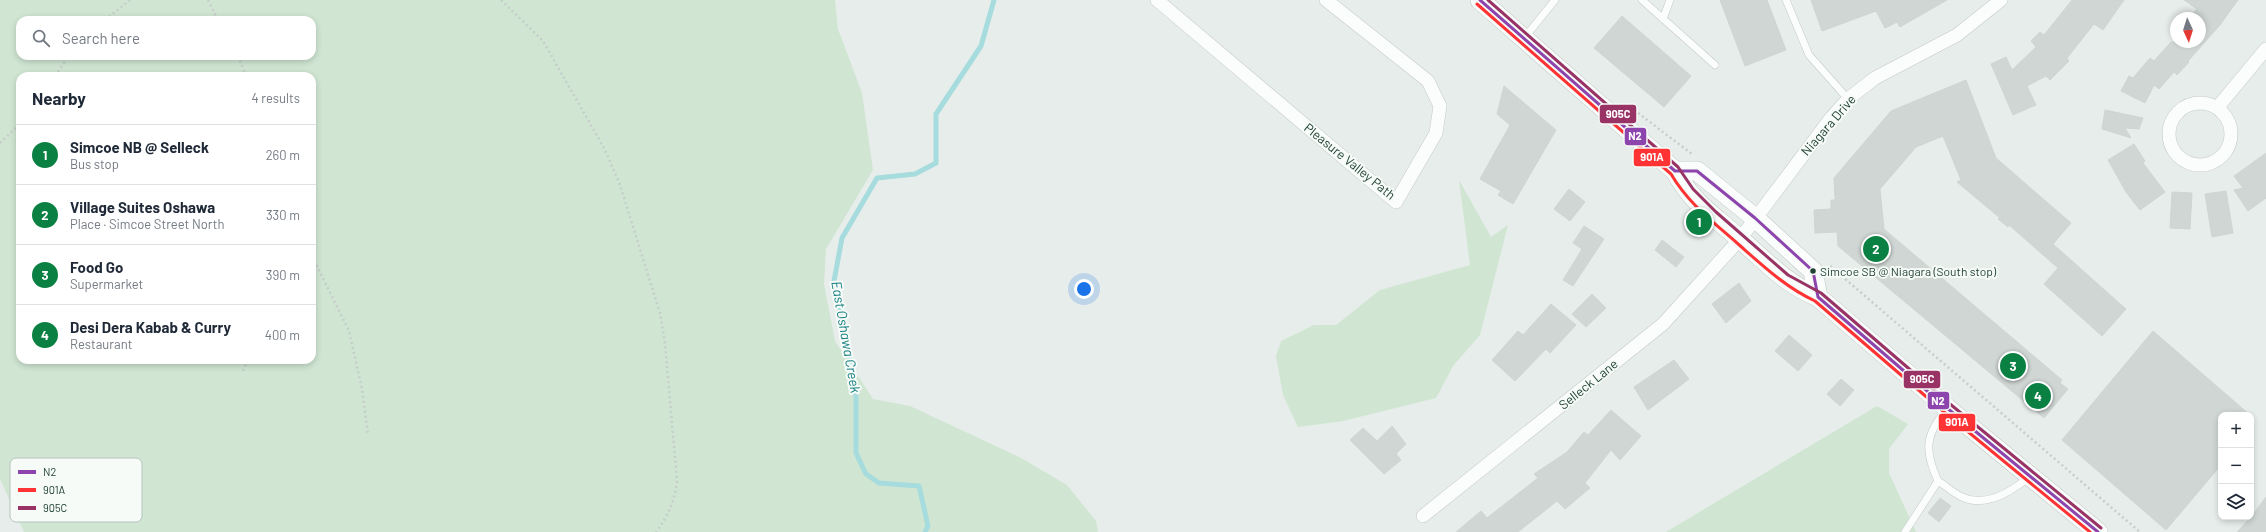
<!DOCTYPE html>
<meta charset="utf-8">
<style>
body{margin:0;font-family:Barlow,sans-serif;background:#f6f6f7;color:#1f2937}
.controls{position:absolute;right:12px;bottom:12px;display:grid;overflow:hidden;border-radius:8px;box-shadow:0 2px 6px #0003}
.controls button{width:36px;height:36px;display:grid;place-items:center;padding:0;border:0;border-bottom:1px solid #e0e1e3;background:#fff;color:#1f2937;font:20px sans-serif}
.compass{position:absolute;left:2170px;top:12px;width:36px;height:36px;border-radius:50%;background:#fff;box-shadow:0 2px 6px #0003;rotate:176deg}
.you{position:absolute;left:1084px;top:289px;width:14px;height:14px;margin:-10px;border:3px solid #fff;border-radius:50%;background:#1a73e8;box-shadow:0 0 0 6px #1a73e833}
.badge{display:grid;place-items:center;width:26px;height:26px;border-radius:50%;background:#0b8043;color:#fff;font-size:13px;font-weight:700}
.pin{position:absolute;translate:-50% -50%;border:2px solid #fff;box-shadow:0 1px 4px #0006}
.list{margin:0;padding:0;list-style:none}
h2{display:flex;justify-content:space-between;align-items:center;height:52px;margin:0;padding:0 16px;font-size:17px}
h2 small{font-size:13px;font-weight:400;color:#747a83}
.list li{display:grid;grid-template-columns:26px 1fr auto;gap:12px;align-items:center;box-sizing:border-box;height:60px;padding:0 16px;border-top:1px solid #e0e1e3}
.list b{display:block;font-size:15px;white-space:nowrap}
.list p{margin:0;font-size:13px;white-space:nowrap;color:#747a83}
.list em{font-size:13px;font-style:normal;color:#747a83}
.icon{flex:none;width:22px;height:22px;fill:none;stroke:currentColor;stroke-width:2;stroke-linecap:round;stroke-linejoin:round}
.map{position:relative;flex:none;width:2266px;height:532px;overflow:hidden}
.search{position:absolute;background:#fff;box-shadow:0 2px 6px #0003;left:16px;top:16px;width:300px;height:44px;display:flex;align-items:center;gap:10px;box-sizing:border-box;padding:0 14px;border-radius:12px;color:#747a83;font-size:15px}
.panel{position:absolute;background:#fff;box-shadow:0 2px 6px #0003;left:16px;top:72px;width:300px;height:292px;border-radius:12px}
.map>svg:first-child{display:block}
.green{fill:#d0e6d3;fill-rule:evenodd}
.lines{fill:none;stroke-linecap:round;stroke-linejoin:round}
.stream{stroke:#a6dcdd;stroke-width:5}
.building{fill:#cfd6d3;stroke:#cfd6d2}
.service-casing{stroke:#c4cac7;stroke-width:8}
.minor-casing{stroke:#c4cac7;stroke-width:14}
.secondary-casing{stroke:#c0c9c5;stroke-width:20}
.path{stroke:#c6ceca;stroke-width:2.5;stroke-dasharray:2 3;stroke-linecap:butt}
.service{stroke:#fbfcfc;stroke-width:7}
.minor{stroke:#fbfcfc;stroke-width:13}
.secondary{stroke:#fbfcfc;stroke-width:19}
.bus-1-casing{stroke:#f6fbf8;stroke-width:6}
.bus-2-casing{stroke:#f6fbf8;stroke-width:6}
.bus-3-casing{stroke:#f6fbf8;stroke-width:6}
.bus-1{stroke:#8e44ad;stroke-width:3}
.bus-2{stroke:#f33;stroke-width:3}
.bus-3{stroke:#936;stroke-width:3}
.bus-dot{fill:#224235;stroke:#f6fbf8;stroke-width:1.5}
.labels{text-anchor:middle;stroke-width:4;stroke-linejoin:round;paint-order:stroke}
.bus-label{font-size:12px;fill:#224235;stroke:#f6fbf8;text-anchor:start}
.street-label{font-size:13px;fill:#224235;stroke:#f6fbf8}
.water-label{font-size:14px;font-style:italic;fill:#188083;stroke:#f6fbf8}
.key{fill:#f6fbf8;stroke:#b6c4be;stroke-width:1}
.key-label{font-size:11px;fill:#224235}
.line-badge{stroke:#f6fbf8;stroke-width:1.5}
.badge-label{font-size:11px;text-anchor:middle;font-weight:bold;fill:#fff}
</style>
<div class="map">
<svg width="2266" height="532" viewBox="0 0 2266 532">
<rect width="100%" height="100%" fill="#e7edea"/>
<!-- green -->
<path class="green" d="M 0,0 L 835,0 L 838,29 L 862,93 L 873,170 L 826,249 L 824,284 L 835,341 L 873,399 L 910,406 L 1021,458 L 1067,485 L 1096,521 L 1098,532 L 24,532 L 0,479 ZM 20,20 L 312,20 L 312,56 L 20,56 ZM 20,76 L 312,76 L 312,360 L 20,360 Z
M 1459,180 L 1491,237 L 1508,225 L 1480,335 L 1453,366 L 1436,398 L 1343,421 L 1298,427 L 1283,395 L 1276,356 L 1281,341 L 1314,325 L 1336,325 L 1380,290 L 1470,265 Z
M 1877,406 L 1908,424 L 1889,449 L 1889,473 L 1916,532 L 1666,532 Z"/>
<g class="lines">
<!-- stream -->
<path class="stream" d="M 925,532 L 928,526 L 919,486 L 879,483 L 866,474 L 856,453 L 856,389 L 834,281 L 842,238 L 877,178 L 915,174 L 936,163 L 936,114 L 981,46 L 994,0"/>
</g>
<!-- building -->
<path class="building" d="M 1720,0 L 1767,0 L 1786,50 L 1745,66 Z
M 1811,0 L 1947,0 L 1900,27 L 1897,22 L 1885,28 L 1876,11 L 1822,31 Z
M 2072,0 L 2124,0 L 2103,30 L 2094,24 L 2067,58 L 2069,61 L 2050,80 L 2046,76 L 2027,86 L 2036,105 L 2013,115 L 1991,64 L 2006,57 L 2012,70 L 2036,47 L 2031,41 L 2040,32 L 2044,35 Z
M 2184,0 L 2238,0 L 2220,25 L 2188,61 L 2189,62 L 2177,75 L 2174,72 L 2159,89 L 2154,85 L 2145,103 L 2121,91 L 2129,76 L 2133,78 L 2150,58 L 2154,61 L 2171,42 L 2200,42 L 2200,18 L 2189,18 L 2197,9 Z
M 1622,16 L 1691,76 L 1664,107 L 1594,48 Z
M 1966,80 L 1996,158 L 2071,223 L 2053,244 L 2126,309 L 2102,336 L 2044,284 L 2058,268 L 2009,225 L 2008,227 L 1998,219 L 2000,218 L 1957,182 L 1961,180 L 1943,136 L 1916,147 L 1880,189 L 1884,229 L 2062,380 L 2060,383 L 2068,389 L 2044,418 L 1838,246 L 1837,232 L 1815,233 L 1814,210 L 1831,209 L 1831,200 L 1835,200 L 1834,178 L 1891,111 Z
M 1504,86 L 1556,130 L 1513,204 L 1498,195 L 1501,191 L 1480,179 L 1510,125 L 1497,114 Z
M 2105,110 L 2143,118 L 2139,129 L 2125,128 L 2131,138 L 2102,129 Z
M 2134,144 L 2145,161 L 2143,163 L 2165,192 L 2140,210 L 2126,192 L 2108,160 Z
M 2266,153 L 2266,198 L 2248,211 L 2234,190 L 2243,188 L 2234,176 Z
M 1569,189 L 1585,202 L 1570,221 L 1554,209 Z
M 2226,191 L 2233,233 L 2212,237 L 2205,194 Z
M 2172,192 L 2192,193 L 2190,229 L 2170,228 Z
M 1584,226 L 1604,239 L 1573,286 L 1563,280 L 1582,249 L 1573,243 Z
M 1662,240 L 1684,257 L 1676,267 L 1655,250 Z
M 1739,283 L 1751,301 L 1726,323 L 1712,304 Z
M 1592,294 L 1606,308 L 1586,327 L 1572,314 Z
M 1551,304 L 1576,325 L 1550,353 L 1546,349 L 1515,381 L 1492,360 L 1518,331 L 1523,335 Z
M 2153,331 L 2250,415 L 2221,415 L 2221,465 L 2166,530 L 2062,440 Z
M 1789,335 L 1812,355 L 1798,371 L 1775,351 Z
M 1674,360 L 1689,379 L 1648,410 L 1634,387 Z
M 1841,379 L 1854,390 L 1840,406 L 1827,394 Z
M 1611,410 L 1641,436 L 1620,460 L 1611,450 L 1585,483 L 1590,488 L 1565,509 L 1557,501 L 1518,532 L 1456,532 L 1481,511 L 1487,518 L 1538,478 L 1534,474 L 1567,452 L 1584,432 L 1588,435 Z
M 1392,426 L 1406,444 L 1396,454 L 1401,460 L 1384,474 L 1350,440 L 1363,428 L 1377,441 Z
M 2266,497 L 2266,532 L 2237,532 L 2251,517 Z
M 1940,498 L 1951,506 L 1939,522 L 1928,513 Z"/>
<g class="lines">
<defs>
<path id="service" d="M 1642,0 L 1715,65
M 1786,0 L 1809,55 L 1848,99
M 1663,19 L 1670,0
M 1525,37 L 1555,0
M 1938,481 C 1946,486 1953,493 1962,497 C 1986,508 2011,492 2029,477
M 1905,532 L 1938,481 C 1924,451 1925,434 1947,409"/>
<path id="minor" d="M 1157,0 L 1396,202 L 1436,133 L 1440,106 L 1428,81 L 1326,0
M2169 134a31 31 0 1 1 62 0a31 31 0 1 1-62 0Z
M 2217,108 L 2266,49
M 1423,516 L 1663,324 L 1740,239 L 1831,118 L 1848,99 L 1875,78 L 1957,35 L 2001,0"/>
<path id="secondary" d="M 1480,0 L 1675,171 C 1693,204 1713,215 1740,239 C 1767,262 1784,283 1818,297 L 1947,408 L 2098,532
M 1675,171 L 1697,171 L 1755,218 L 1813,271 L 1818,297"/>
</defs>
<!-- service casing -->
<use href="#service" class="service-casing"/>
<!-- minor casing -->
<use href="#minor" class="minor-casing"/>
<!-- secondary casing -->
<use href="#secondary" class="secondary-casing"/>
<!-- path -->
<path class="path" d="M 208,0 L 218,20
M 501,0 L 543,41 L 604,148 L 619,182 L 660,313 L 665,343 L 677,481 C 675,501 668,516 656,532
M 105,20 L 130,0
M 238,56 L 246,76
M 55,76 L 69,56
M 1630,107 L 1692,154
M 0,143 L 20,124
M 312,256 L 349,331 L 362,389 L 368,435
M 1830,266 L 2140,532
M 243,371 L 248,360"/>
<!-- service -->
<use href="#service" class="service"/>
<!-- minor -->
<use href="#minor" class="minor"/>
<!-- secondary -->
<use href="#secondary" class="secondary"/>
<defs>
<path id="bus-1" d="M 1480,0 L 1675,171 L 1697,171 L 1755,218 L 1813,271 L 1818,297 L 1947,408 L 2098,532"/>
<path id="bus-2" d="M 1477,4 L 1671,174 C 1688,203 1712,221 1737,243 C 1762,265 1785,287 1815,301 L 1944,412 L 2090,532"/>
<path id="bus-3" d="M 1488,0 L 1678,167 L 1693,189 L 1716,212 L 1788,275 L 1821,293 L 1950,404 L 2101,528"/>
</defs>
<!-- bus-1 casing -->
<use href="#bus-1" class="bus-1-casing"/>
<!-- bus-2 casing -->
<use href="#bus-2" class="bus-2-casing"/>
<!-- bus-3 casing -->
<use href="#bus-3" class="bus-3-casing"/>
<!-- bus-1 -->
<use href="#bus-1" class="bus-1"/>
<!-- bus-2 -->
<use href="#bus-2" class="bus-2"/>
<!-- bus-3 -->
<use href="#bus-3" class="bus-3"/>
</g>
<!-- markers -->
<circle class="bus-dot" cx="1813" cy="271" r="3.5"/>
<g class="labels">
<!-- bus labels -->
<g class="bus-label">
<text x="1820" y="276">Simcoe SB @ Niagara (South stop)</text>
</g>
<!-- street labels -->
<g class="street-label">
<text transform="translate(1828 125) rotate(-49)" y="5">Niagara Drive</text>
<text transform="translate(1350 161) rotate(39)" y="5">Pleasure Valley Path</text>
<text transform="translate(1588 384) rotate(-39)" y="5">Selleck Lane</text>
</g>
<!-- water labels -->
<g class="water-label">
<text transform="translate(846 337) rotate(80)" y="5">East Oshawa Creek</text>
</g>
</g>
<!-- legend -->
<rect x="10" y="458" width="132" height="64" rx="6" class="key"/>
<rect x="18" y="470" width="18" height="4" fill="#8e44ad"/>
<rect x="18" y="488" width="18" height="4" fill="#f33"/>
<rect x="18" y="506" width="18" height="4" fill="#936"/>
<g class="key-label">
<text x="43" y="476">N2</text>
<text x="43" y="494">901A</text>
<text x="43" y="512">905C</text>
</g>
<g class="line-badge">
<rect x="1599" y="104" width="38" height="20" rx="4" fill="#936"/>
<rect x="1624" y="127" width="23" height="19" rx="4" fill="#8e44ad"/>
<rect x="1633" y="148" width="38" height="19" rx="4" fill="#f33"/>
<rect x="1903" y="370" width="38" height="19" rx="4" fill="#936"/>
<rect x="1927" y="391" width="23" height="19" rx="4" fill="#8e44ad"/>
<rect x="1938" y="413" width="38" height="19" rx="4" fill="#f33"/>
</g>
<g class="badge-label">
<text x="1618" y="118">905C</text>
<text x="1635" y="140">N2</text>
<text x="1652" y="161">901A</text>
<text x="1922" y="383">905C</text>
<text x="1938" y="405">N2</text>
<text x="1957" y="426">901A</text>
</g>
</svg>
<div class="controls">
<button>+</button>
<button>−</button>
<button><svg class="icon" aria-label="layers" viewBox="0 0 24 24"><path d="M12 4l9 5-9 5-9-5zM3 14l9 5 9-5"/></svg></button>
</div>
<svg class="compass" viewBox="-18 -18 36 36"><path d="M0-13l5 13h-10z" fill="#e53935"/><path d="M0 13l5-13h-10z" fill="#747a83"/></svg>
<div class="you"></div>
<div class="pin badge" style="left:1699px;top:222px">1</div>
<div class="pin badge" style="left:1876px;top:249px">2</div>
<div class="pin badge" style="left:2013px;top:366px">3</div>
<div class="pin badge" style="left:2038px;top:396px">4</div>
<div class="search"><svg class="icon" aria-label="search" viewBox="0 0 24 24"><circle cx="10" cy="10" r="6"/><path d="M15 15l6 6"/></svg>Search here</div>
<section class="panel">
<h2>Nearby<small>4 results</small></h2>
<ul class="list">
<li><span class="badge">1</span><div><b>Simcoe NB @ Selleck</b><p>Bus stop</p></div><em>260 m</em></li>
<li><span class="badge">2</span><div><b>Village Suites Oshawa</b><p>Place · Simcoe Street North</p></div><em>330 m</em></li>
<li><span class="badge">3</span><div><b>Food Go</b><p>Supermarket</p></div><em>390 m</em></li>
<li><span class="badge">4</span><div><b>Desi Dera Kabab &amp; Curry</b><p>Restaurant</p></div><em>400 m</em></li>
</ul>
</section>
</div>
